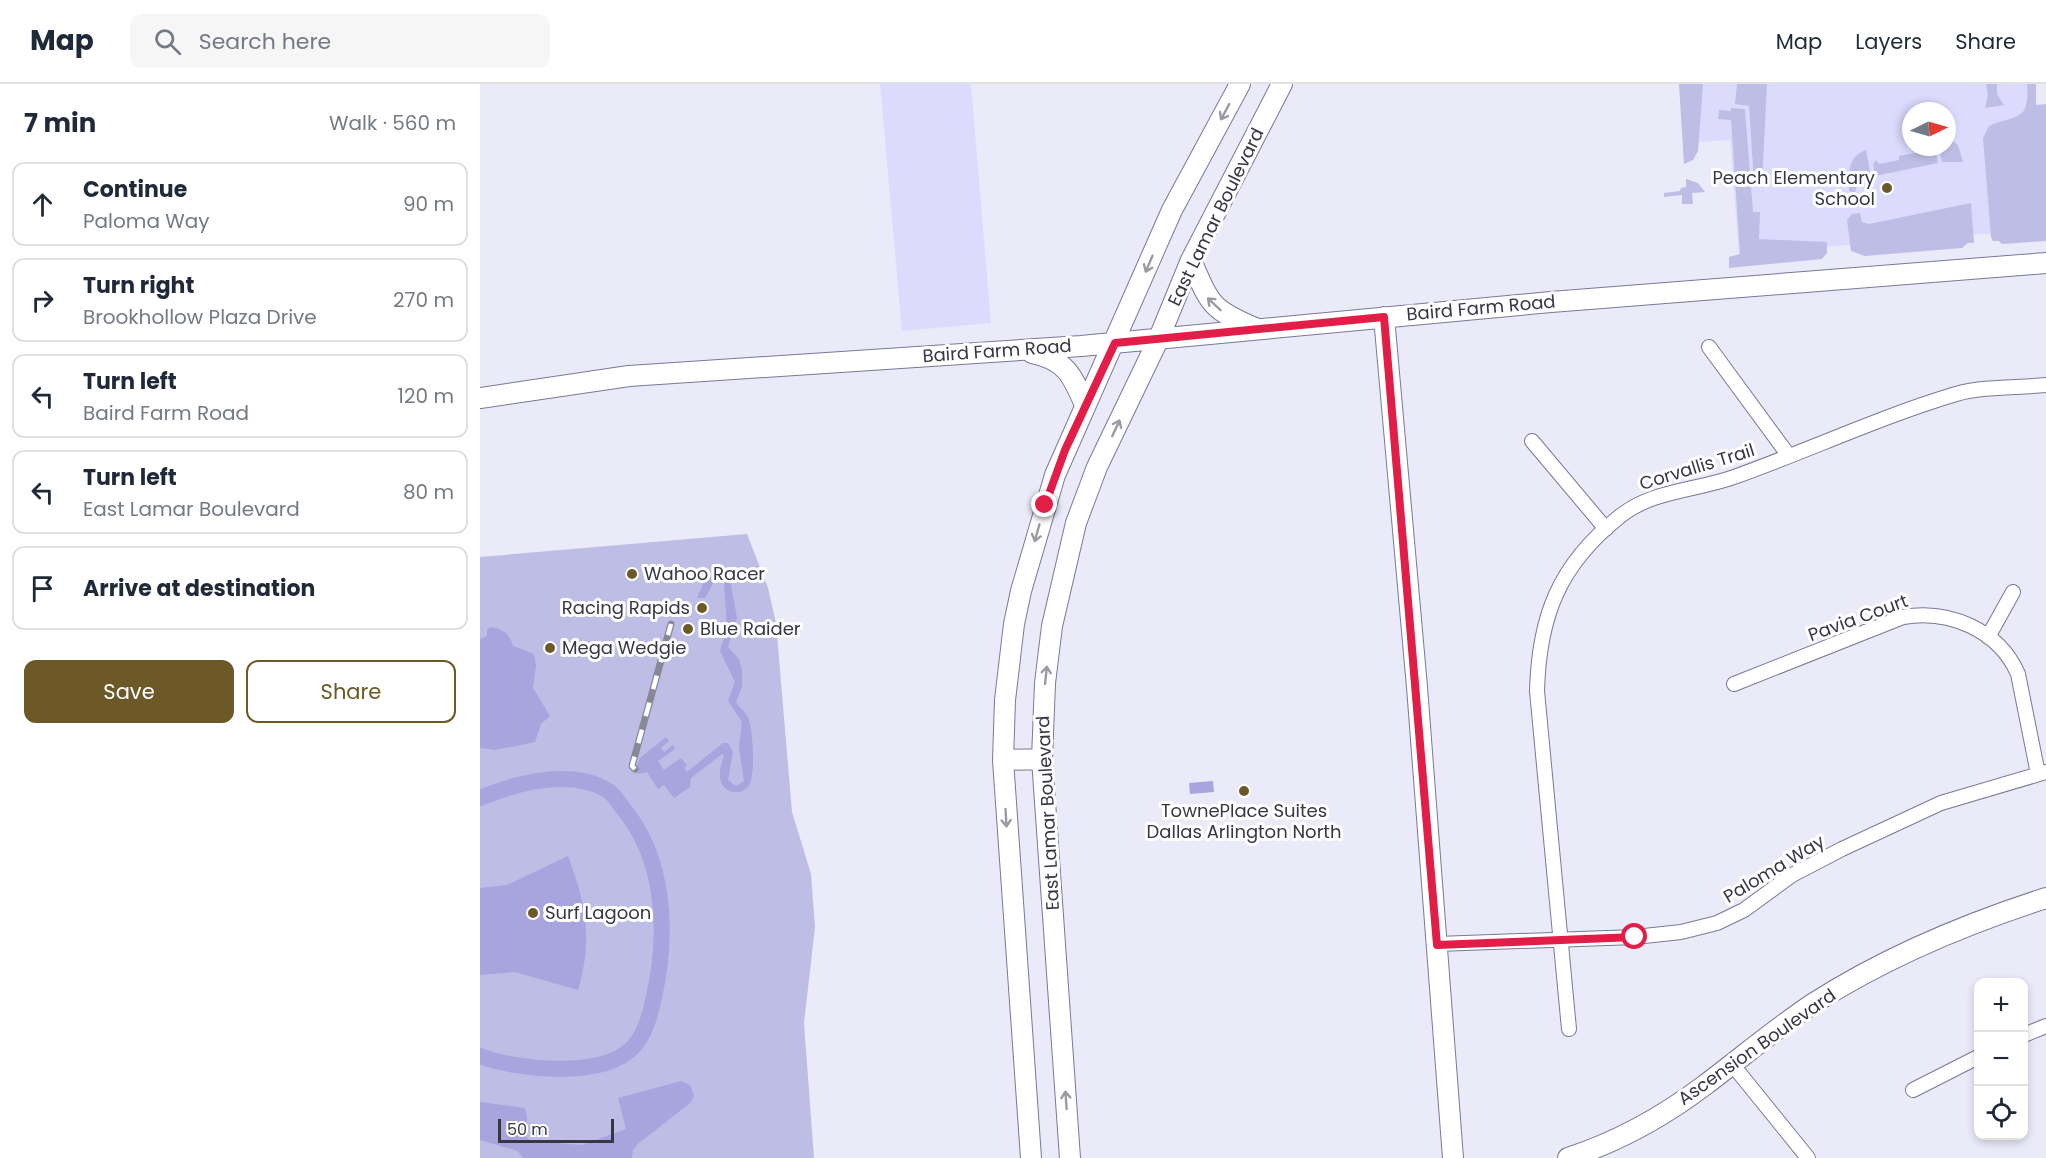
<!DOCTYPE html>
<meta charset="utf-8">
<style>
body{margin:0;font-family:Poppins,sans-serif;background:#f6f6f7;color:#1f2937}
.controls{position:absolute;right:18px;bottom:18px;display:grid;overflow:hidden;border-radius:12px;box-shadow:0 3px 9px #0003}
.controls button{width:54px;height:54px;display:grid;place-items:center;padding:0;border:0;border-bottom:2px solid #e0e1e3;background:#fff;color:#1f2937;font:30px sans-serif}
.compass{position:absolute;left:1422px;top:18px;width:54px;height:54px;border-radius:50%;background:#fff;box-shadow:0 3px 9px #0003;rotate:85deg}
.scale{position:absolute;left:18px;bottom:15px;width:116px;box-sizing:border-box;padding-left:6px;border:3px solid #363644;border-top:0;font-size:16px;line-height:21px;white-space:nowrap;color:#363644;-webkit-text-stroke:4px #fff;paint-order:stroke}
.stop{position:absolute;width:18px;height:18px;margin:-14px;border:4px solid #e11d48;border-radius:50%;background:#fff}
.stop.end{background:#e11d48;border-color:#fff;box-shadow:0 2px 6px #0008}
.list{margin:0;padding:0;list-style:none}
h2{display:flex;justify-content:space-between;align-items:center;height:78px;margin:0;padding:0 24px;font-size:26px}
h2 small{font-size:20px;font-weight:400;color:#747a83}
.list li{display:grid;grid-template-columns:39px 1fr auto;gap:18px;align-items:center;box-sizing:border-box;height:84px;margin:0 12px 12px;padding:0 12px;border:2px solid #e0e1e3;border-radius:12px}
.list b{display:block;font-size:22px;white-space:nowrap}
.list p{margin:0;font-size:20px;white-space:nowrap;color:#747a83}
.list em{font-size:20px;font-style:normal;color:#747a83}
.actions{display:flex;gap:12px;padding:18px 24px}
.actions a{flex:1;padding:14px 0;border:2px solid #6d5827;border-radius:12px;text-align:center;font-size:21px;color:#6d5827}
.actions .main{background:#6d5827;color:#fff}
.icon{flex:none;width:33px;height:33px;fill:none;stroke:currentColor;stroke-width:2;stroke-linecap:round;stroke-linejoin:round}
.map{position:relative;flex:none;width:1566px;height:1074px;overflow:hidden}
header{display:flex;align-items:center;gap:36px;box-sizing:border-box;height:84px;padding:0 30px;background:#fff;border-bottom:2px solid #e0e1e3}
header strong{font-size:28px}
nav{display:flex;gap:33px;margin-inline-start:auto;font-size:21px}
.search{width:420px;height:54px;background:#f6f6f7;display:flex;align-items:center;gap:15px;box-sizing:border-box;padding:0 21px;border-radius:12px;color:#747a83;font-size:22px}
main{display:flex}
aside{flex:1;background:#fff}
.map>svg:first-child{display:block}
.built{fill:#dcdbfe;fill-rule:evenodd}
.green{fill:#bebde5}
.water{fill:#a7a4de}
.lines{fill:none;stroke-linecap:round;stroke-linejoin:round}
.canal{stroke:#a7a4de;stroke-width:16}
.street-casing{stroke:#797898;stroke-width:16}
.secondary-casing{stroke:#797898;stroke-width:22}
.street{stroke:#fff;stroke-width:14}
.secondary{stroke:#fff;stroke-width:20}
.rail-casing{stroke:#888897;stroke-width:7}
.rail{stroke:#fff;stroke-width:4.5;stroke-dasharray:14;stroke-linecap:butt}
.oneway{stroke:#9a9aa2}
.route{stroke:#e11d48;stroke-width:8}
.poi-dot{fill:#6d5827;stroke:#fff;stroke-width:2}
.labels{text-anchor:middle;stroke-width:6;stroke-linejoin:round;paint-order:stroke}
.poi-label{font-size:18px;fill:#363644;stroke:#fff;text-anchor:start}
.street-label{font-size:18px;fill:#363644;stroke:#fff}
</style>
<header>
<strong>Map</strong>
<div class="search"><svg class="icon" aria-label="search" viewBox="0 0 24 24"><circle cx="10" cy="10" r="6"/><path d="M15 15l6 6"/></svg>Search here</div>
<nav><a>Map</a><a>Layers</a><a>Share</a></nav>
</header>
<main>
<aside>
<h2>7 min<small>Walk · 560 m</small></h2>
<ul class="list">
<li><svg class="icon" aria-label="ahead" viewBox="0 0 24 24"><path d="M12 20V5M6 11l6-6 6 6"/></svg><div><b>Continue</b><p>Paloma Way</p></div><em>90 m</em></li>
<li><svg class="icon" aria-label="right" viewBox="0 0 24 24"><path d="M7 20v-9h11M14 6l5 5-5 5"/></svg><div><b>Turn right</b><p>Brookhollow Plaza Drive</p></div><em>270 m</em></li>
<li><svg class="icon" aria-label="left" viewBox="0 0 24 24"><path d="M17 20v-9H6M10 6l-5 5 5 5"/></svg><div><b>Turn left</b><p>Baird Farm Road</p></div><em>120 m</em></li>
<li><svg class="icon" aria-label="left" viewBox="0 0 24 24"><path d="M17 20v-9H6M10 6l-5 5 5 5"/></svg><div><b>Turn left</b><p>East Lamar Boulevard</p></div><em>80 m</em></li>
<li><svg class="icon" aria-label="arrive" viewBox="0 0 24 24"><path d="M6 21V4h12l-3 4 3 4H6"/></svg><div><b>Arrive at destination</b></div></li>
</ul>
<div class="actions"><a class="main">Save</a><a>Share</a></div>
</aside>
<div class="map">
<svg width="1566" height="1074" viewBox="0 0 1566 1074">
<rect width="100%" height="100%" fill="#eaeaf9"/>
<!-- built -->
<path class="built" d="M 400,0 L 491,0 L 511,239 L 422,247 Z
M 1201,0 L 1552,0 L 1564,145 L 1259,170 L 1250,56 L 1206,59 ZM 1431,27 L 1467,27 L 1467,63 L 1431,63 Z"/>
<!-- green -->
<path class="green" d="M 1199,0 L 1223,0 L 1218,67 L 1213,76 L 1204,80 Z
M 1257,0 L 1287,0 L 1282,99 L 1274,99 L 1269,22 L 1255,20 Z
M 1506,0 L 1517,0 L 1517,10 L 1524,21 L 1505,24 L 1508,11 Z
M 1547,0 L 1556,0 L 1556,21 L 1566,20 L 1566,157 L 1522,160 L 1519,157 L 1513,157 L 1511,153 L 1503,54 L 1509,42 C 1536,30 1550,39 1547,0 Z
M 1251,24 L 1265,25 L 1273,128 L 1280,128 L 1279,155 L 1347,158 L 1347,169 L 1342,175 L 1249,184 L 1249,173 L 1260,170 L 1251,36 L 1238,35 L 1239,26 L 1251,27 Z
M 1467,52 L 1478,61 L 1483,78 L 1462,78 L 1459,63 L 1467,63 Z
M 1455,65 L 1458,79 L 1395,92 L 1393,80 L 1396,76 L 1399,80 L 1419,76 L 1419,72 Z
M 1386,66 L 1391,93 L 1379,95 L 1374,112 L 1369,106 C 1369,89 1367,73 1386,66 Z
M 1206,95 L 1218,99 L 1225,108 L 1212,109 L 1213,120 L 1202,120 L 1202,111 L 1184,113 L 1184,109 L 1200,107 L 1201,104 L 1206,103 Z
M 1491,119 L 1494,159 L 1488,159 L 1482,164 L 1385,172 L 1371,167 L 1367,136 L 1372,130 L 1380,129 L 1382,138 L 1389,140 Z
M 267,450 L 288,504 L 296,539 L 312,728 L 331,790 L 335,843 L 324,939 L 334,1074 L 0,1074 L 0,473 Z"/>
<!-- water -->
<path class="water" d="M 234,489 L 247,492 L 251,501 L 257,534 L 248,563 L 259,575 L 262,586 L 262,603 L 256,618 C 260,625 267,628 269,636 C 273,648 276,695 268,703 C 259,713 241,708 240,694 C 239,687 242,678 244,671 L 242,670 L 211,694 L 210,703 L 194,714 L 184,701 L 178,705 L 167,688 L 158,690 L 155,686 L 160,674 L 186,653 L 189,657 L 181,664 L 184,668 L 193,661 L 195,665 L 178,677 L 184,686 L 201,674 L 207,681 L 204,684 L 207,688 L 243,659 L 248,659 L 253,668 L 248,696 L 256,702 L 264,697 L 259,663 L 262,638 L 248,617 L 255,598 L 240,567 L 247,542 L 244,499 L 235,496 L 225,514 L 217,514 L 224,497 Z
M 11,543 C 23,545 30,550 33,562 L 54,570 L 56,581 L 53,604 L 70,632 L 61,640 L 55,658 L 15,666 L 0,664 L 0,555 L 7,552 L 7,546 Z
M 733,697 L 734,708 L 710,710 L 709,699 Z
M 88,772 C 106,820 113,855 98,906 L 35,888 L 0,891 L 0,804 L 27,801 Z
M 201,997 L 210,1001 L 214,1012 L 210,1019 L 159,1059 L 153,1066 L 152,1074 L 43,1074 L 38,1067 L 0,1056 L 0,1018 L 45,1024 L 47,1033 L 46,1052 L 50,1057 L 102,1061 L 146,1045 L 138,1014 Z"/>
<g class="lines">
<!-- canal -->
<path class="canal" d="M 0,714 C 36,699 91,684 127,706 C 133,710 138,717 142,723 C 186,775 188,850 174,913 C 170,931 165,953 150,966 C 119,994 36,986 0,972"/>
<defs>
<path id="street" d="M 1229,263 L 1309,372
M 1052,357 L 1126,445
M 1508,553 L 1533,508
M 1254,600 L 1423,533 C 1469,525 1519,546 1538,590 L 1558,690
M 957,860 L 1155,853 L 1201,848 L 1237,839 L 1264,826 L 1312,791 L 1362,765 L 1461,719 L 1566,688
M 1089,945 L 1057,607 C 1059,532 1079,481 1139,433 C 1172,406 1215,407 1254,393 C 1327,367 1402,332 1476,310 C 1503,302 1537,304 1566,301
M 1544,951 L 1566,942
M 1252,980 L 1328,1074
M 1433,1006 L 1498,973"/>
<path id="secondary" d="M 711,176 C 730,220 730,225 775,244
M 904,233 L 937,603 L 973,1074
M 552,269 C 586,276 592,291 605,321
M 0,314 L 149,292 L 601,262 L 1071,218 L 1566,179
M 523,676 L 562,675
M 551,1074 L 523,676 L 525,616 L 534,540 L 541,507 L 575,391 L 692,126 L 760,0
M 590,1074 L 562,675 L 565,599 L 572,542 L 596,439 L 617,383 L 679,254 L 711,176 L 802,0
M 1088,1074 C 1137,1058 1184,1032 1225,1001 C 1261,974 1296,944 1334,919 C 1406,873 1485,840 1566,814"/>
</defs>
<!-- street casing -->
<use href="#street" class="street-casing"/>
<!-- secondary casing -->
<use href="#secondary" class="secondary-casing"/>
<!-- street -->
<use href="#street" class="street"/>
<!-- secondary -->
<use href="#secondary" class="secondary"/>
<defs>
<path id="rail" d="M 155,685 L 152,682 L 191,540"/>
</defs>
<!-- rail casing -->
<use href="#rail" class="rail-casing"/>
<!-- rail -->
<use href="#rail" class="rail"/>
</g>
<!-- one-way arrows -->
<defs><path id="oneway-shaft" d="M-6 0H5M1.5-3L5.5 0L1.5 3" fill="none" stroke-width="1.6" stroke-linecap="round" stroke-linejoin="round" transform="scale(1.5)"/></defs>
<g class="oneway">
<use href="#oneway-shaft" transform="translate(745 28) rotate(118)"/>
<use href="#oneway-shaft" transform="translate(669 180) rotate(113)"/>
<use href="#oneway-shaft" transform="translate(734 220) rotate(-137)"/>
<use href="#oneway-shaft" transform="translate(636 344) rotate(-65)"/>
<use href="#oneway-shaft" transform="translate(557 449) rotate(106)"/>
<use href="#oneway-shaft" transform="translate(566 591) rotate(-84)"/>
<use href="#oneway-shaft" transform="translate(526 734) rotate(87)"/>
<use href="#oneway-shaft" transform="translate(586 1016) rotate(-94)"/>
</g>
<g class="lines">
<!-- route -->
<path class="route" d="M 565,421 L 585,366 L 635,259 L 904,233 L 957,861 L 1155,853"/>
</g>
<!-- markers -->
<g class="poi-dot">
<circle cx="1407" cy="104" r="6"/>
<circle cx="152" cy="490" r="6"/>
<circle cx="222" cy="524" r="6"/>
<circle cx="208" cy="545" r="6"/>
<circle cx="70" cy="564" r="6"/>
<circle cx="764" cy="707" r="6"/>
<circle cx="53" cy="829" r="6"/>
</g>
<g class="labels">
<!-- poi labels -->
<g class="poi-label">
<text x="1395" y="100" text-anchor="end">Peach Elementary<tspan x="1395" dy="21">School</tspan></text>
<text x="164" y="496">Wahoo Racer</text>
<text x="210" y="530" text-anchor="end">Racing Rapids</text>
<text x="220" y="551">Blue Raider</text>
<text x="82" y="570">Mega Wedgie</text>
<text x="764" y="733" text-anchor="middle">TownePlace Suites<tspan x="764" dy="21">Dallas Arlington North</tspan></text>
<text x="65" y="835">Surf Lagoon</text>
</g>
<!-- street labels -->
<g class="street-label">
<text transform="translate(736 133) rotate(-64)" y="6">East Lamar Boulevard</text>
<text transform="translate(1001 224) rotate(-5)" y="6">Baird Farm Road</text>
<text transform="translate(517 267) rotate(-4)" y="6">Baird Farm Road</text>
<text transform="translate(1217 383) rotate(-17)" y="6">Corvallis Trail</text>
<text transform="translate(1378 534) rotate(-20)" y="6">Pavia Court</text>
<text transform="translate(568 729) rotate(-93)" y="6">East Lamar Boulevard</text>
<text transform="translate(1294 785) rotate(-31)" y="6">Paloma Way</text>
<text transform="translate(1277 963) rotate(-35)" y="6">Ascension Boulevard</text>
</g>
</g>
</svg>
<div class="controls">
<button>+</button>
<button>−</button>
<button><svg class="icon" aria-label="locate" viewBox="0 0 24 24"><circle cx="12" cy="12" r="6"/><path d="M12 2v4M12 18v4M2 12h4M18 12h4"/></svg></button>
</div>
<svg class="compass" viewBox="-18 -18 36 36"><path d="M0-13l5 13h-10z" fill="#e53935"/><path d="M0 13l5-13h-10z" fill="#747a83"/></svg>
<div class="scale">50 m</div>
<div class="stop" style="left:1155px;top:853px"></div>
<div class="stop end" style="left:565px;top:421px"></div>
</div>
</main>
